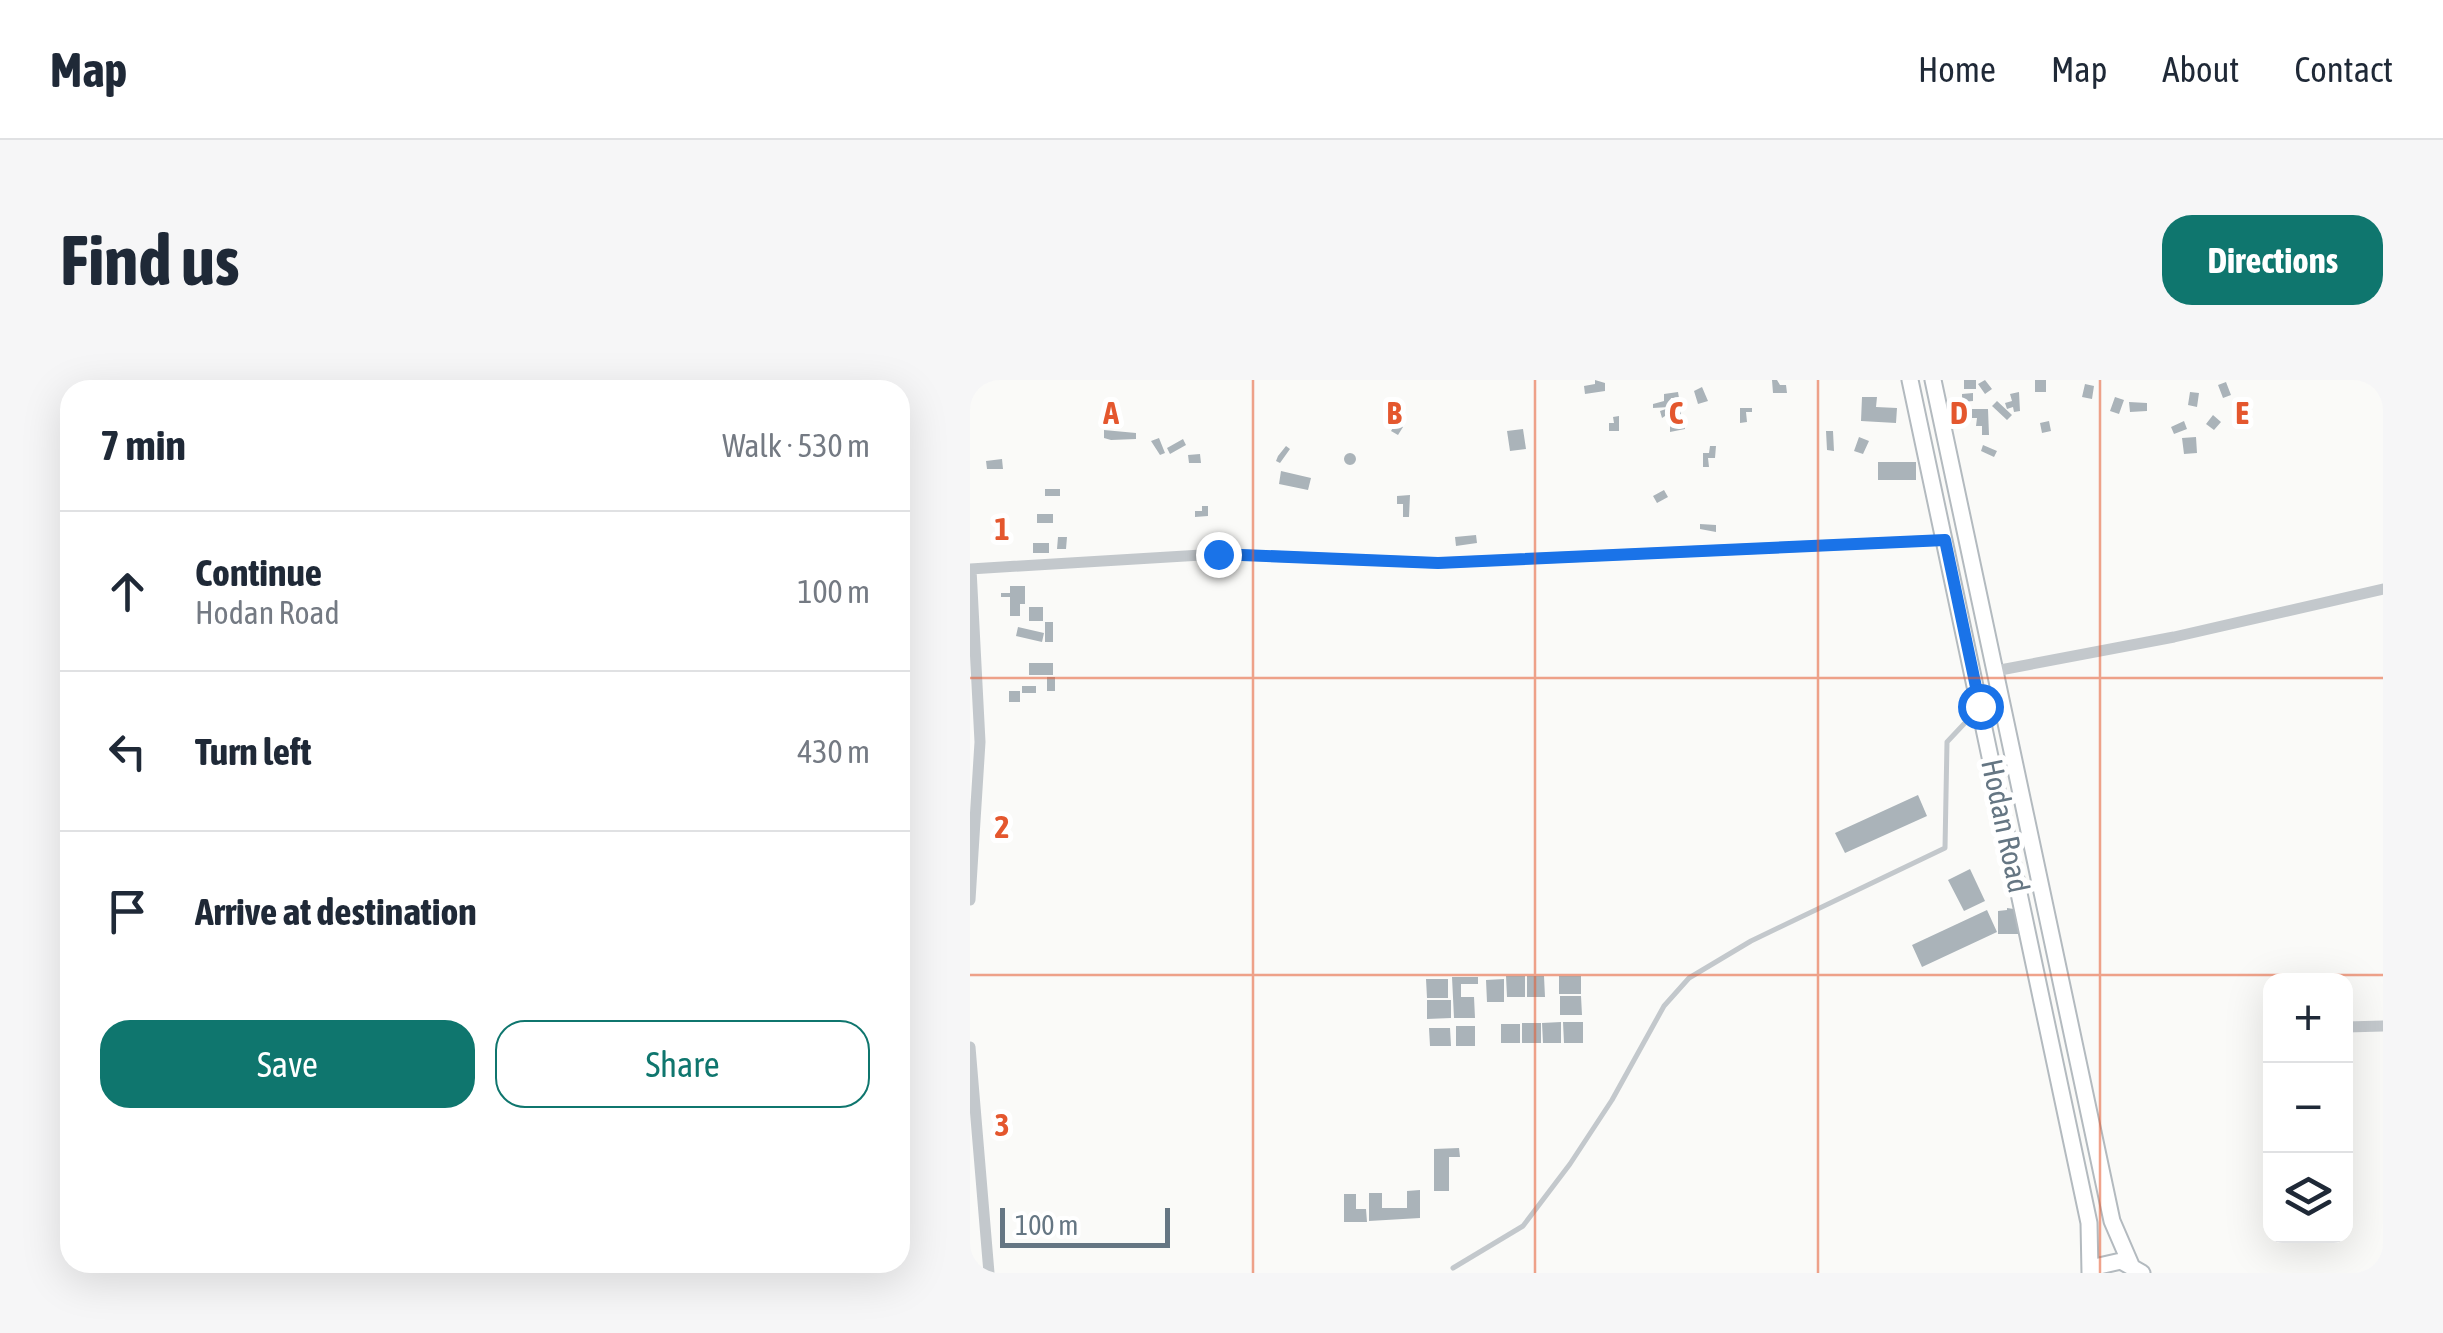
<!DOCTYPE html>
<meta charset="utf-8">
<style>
body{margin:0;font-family:"Asap Condensed",sans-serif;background:#f6f6f7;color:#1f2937}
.controls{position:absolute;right:30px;bottom:30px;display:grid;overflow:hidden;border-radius:20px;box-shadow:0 10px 40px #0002}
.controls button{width:90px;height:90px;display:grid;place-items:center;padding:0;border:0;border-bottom:2px solid #e0e1e3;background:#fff;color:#1f2937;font:50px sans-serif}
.scale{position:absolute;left:30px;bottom:25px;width:170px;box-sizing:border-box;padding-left:10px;border:5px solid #657683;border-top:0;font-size:28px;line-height:35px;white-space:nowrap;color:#657683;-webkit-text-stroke:8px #fff;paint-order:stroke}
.stop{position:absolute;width:30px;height:30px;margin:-22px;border:8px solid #1a73e8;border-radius:50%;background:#fff}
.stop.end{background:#1a73e8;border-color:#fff;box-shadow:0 2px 10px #0008}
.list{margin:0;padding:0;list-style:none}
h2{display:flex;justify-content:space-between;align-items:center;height:130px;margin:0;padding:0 40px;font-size:42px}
h2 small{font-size:32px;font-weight:400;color:#747a83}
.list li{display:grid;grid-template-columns:65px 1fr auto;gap:30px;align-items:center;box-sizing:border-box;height:160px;padding:0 40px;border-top:2px solid #e0e1e3}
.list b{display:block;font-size:38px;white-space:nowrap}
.list p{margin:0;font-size:32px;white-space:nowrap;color:#747a83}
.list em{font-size:32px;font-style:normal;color:#747a83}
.actions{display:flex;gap:20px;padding:30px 40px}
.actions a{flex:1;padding:22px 0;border:2px solid #0f766e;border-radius:30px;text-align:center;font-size:35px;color:#0f766e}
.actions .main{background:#0f766e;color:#fff}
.icon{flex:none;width:55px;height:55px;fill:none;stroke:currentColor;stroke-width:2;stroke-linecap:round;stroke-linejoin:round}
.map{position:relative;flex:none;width:1413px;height:893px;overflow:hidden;border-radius:30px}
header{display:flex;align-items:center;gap:60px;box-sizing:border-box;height:140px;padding:0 50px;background:#fff;border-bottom:2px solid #e0e1e3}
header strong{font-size:48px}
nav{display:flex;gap:55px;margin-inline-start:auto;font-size:35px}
.intro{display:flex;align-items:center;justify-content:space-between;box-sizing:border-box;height:240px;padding:0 60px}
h1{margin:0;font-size:70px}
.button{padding:25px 45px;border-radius:30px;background:#0f766e;color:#fff;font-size:35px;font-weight:700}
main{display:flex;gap:60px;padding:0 60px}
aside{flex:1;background:#fff;border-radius:30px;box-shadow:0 10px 40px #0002}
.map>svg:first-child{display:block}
.building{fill:#aab3b9}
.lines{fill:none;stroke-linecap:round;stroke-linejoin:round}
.secondary-casing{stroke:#b3babf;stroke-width:19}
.lane{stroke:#c3c8cc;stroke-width:5}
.street{stroke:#c3c8cc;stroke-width:11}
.secondary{stroke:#fff;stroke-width:15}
.route{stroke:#1a73e8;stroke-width:12}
.grid{fill:none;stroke:#e4572e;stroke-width:2.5;stroke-opacity:0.55}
.labels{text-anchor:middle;stroke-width:10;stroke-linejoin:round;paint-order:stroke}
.street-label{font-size:30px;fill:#657683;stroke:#fff}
.grid-label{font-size:32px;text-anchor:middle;font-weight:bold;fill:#e4572e;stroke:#fff;stroke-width:10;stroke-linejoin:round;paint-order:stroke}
</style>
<header>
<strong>Map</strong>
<nav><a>Home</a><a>Map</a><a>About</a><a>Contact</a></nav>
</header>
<div class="intro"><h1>Find us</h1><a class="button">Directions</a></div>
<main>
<aside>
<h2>7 min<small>Walk · 530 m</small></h2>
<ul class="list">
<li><svg class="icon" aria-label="ahead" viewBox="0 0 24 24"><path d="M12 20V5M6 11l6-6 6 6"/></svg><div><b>Continue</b><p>Hodan Road</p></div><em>100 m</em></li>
<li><svg class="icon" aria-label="left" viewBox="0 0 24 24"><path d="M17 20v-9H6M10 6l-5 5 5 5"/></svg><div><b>Turn left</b></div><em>430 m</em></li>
<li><svg class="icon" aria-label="arrive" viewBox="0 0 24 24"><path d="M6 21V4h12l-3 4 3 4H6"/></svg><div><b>Arrive at destination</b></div></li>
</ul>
<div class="actions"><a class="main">Save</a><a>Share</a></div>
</aside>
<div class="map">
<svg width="1413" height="893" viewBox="0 0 1413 893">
<rect width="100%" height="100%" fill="#fafaf8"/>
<!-- building -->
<path class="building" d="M 625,0 L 635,3 L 635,11 L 615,14 L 614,6 L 625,4 Z
M 802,0 L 807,0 L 810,5 L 816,5 L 817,13 L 803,13 Z
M 994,0 L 1006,0 L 1006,9 L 994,9 Z
M 1015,0 L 1022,9 L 1015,14 L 1008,4 Z
M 1065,0 L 1076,0 L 1076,12 L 1065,12 Z
M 1256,2 L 1261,15 L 1253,18 L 1248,5 Z
M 1115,4 L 1124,6 L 1122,19 L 1112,17 Z
M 732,7 L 738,21 L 728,24 L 724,11 Z
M 708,12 L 709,18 L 701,18 L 699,27 L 683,28 L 683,24 L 694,21 L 694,14 Z
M 1049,12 L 1050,31 L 1044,32 L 1043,27 L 1037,29 L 1035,23 L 1042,21 L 1040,14 Z
M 1220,12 L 1229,13 L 1227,27 L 1218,25 Z
M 1003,13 L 1003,21 L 992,22 L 992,14 Z
M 892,17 L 907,17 L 906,27 L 927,28 L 926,43 L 891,41 Z
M 1145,17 L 1154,20 L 1149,34 L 1140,31 Z
M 1027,21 L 1042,35 L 1037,40 L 1022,26 Z
M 1159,22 L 1177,23 L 1177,31 L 1160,32 Z
M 699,28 L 709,28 L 711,34 L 706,37 L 712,36 L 714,41 L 708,45 L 714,44 L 715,49 L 700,52 L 700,45 L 704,45 L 701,32 L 692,38 L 690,31 Z
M 770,28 L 782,28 L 782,32 L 776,32 L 777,42 L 770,43 Z
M 1002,29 L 1018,29 L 1019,55 L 1012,55 L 1012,46 L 1006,46 L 1007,38 L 1002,38 Z
M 1243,35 L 1251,42 L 1244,50 L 1236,44 Z
M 649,36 L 649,51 L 639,51 L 639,43 L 644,43 L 643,37 Z
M 421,39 L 433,47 L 428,55 L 421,51 L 424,46 L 419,44 Z
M 1079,41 L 1081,51 L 1072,53 L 1070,43 Z
M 1214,41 L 1217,49 L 1204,54 L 1201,47 Z
M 553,49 L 556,69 L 540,71 L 537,51 Z
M 134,50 L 166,53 L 166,59 L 141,60 L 134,58 Z
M 856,51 L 863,51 L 864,71 L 857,70 Z
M 889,57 L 899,61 L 893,74 L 884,71 Z
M 1226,57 L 1227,73 L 1214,74 L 1212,58 Z
M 189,58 L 195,73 L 190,75 L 181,61 Z
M 213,59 L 216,65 L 200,74 L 197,68 Z
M 1013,65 L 1027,71 L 1024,77 L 1011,71 Z
M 316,66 L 320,69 L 310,83 L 306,81 L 308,76 Z
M 740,66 L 746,66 L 745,78 L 738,78 L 739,87 L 733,87 L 733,73 L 739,73 Z
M374 79a6 6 0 1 1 12 0a6 6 0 1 1-12 0Z
M 230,74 L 231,83 L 219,83 L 218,75 Z
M 32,79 L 33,89 L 17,89 L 16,81 Z
M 908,82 L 946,82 L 946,100 L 908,100 Z
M 311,91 L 341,98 L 338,110 L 309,104 Z
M 75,109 L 90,109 L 90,116 L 75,116 Z
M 694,110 L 698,117 L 687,123 L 683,116 Z
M 440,115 L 439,137 L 433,137 L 433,124 L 427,124 L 427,116 Z
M 232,126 L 238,126 L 238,136 L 225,137 L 225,131 L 232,131 Z
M 67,134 L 83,134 L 83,143 L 67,143 Z
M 730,144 L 746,145 L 746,152 L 730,149 Z
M 506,155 L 507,163 L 486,166 L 485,157 Z
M 88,157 L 97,157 L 96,169 L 87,169 Z
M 63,163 L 79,163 L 79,173 L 63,173 Z
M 40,206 L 55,206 L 55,224 L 50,224 L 50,236 L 40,236 L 40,217 L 31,217 L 31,213 L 40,213 Z
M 59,227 L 73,227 L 73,241 L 59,241 Z
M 75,242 L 83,242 L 83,262 L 75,262 Z
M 48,247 L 74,253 L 72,262 L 46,256 Z
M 59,283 L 83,283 L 83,295 L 59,295 Z
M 77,297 L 85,297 L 85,311 L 77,311 Z
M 52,306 L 66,306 L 66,313 L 52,313 Z
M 39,311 L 50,311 L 50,322 L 39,322 Z
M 948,415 L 957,436 L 875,473 L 865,453 Z
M 1000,489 L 1015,521 L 994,531 L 978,500 Z
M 1037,528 L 1051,530 L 1052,554 L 1028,554 L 1028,531 L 1037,530 Z
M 1017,530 L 1027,552 L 952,587 L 942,565 Z
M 536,596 L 555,596 L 555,617 L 537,617 Z
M 557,596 L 574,596 L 575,617 L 557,617 Z
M 589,596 L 611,596 L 611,614 L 589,614 Z
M 482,597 L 508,597 L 508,604 L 491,604 L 491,617 L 504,617 L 505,638 L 484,638 Z
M 456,599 L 478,599 L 478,618 L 457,618 Z
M 534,599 L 534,622 L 517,622 L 516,600 Z
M 590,616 L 611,616 L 612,635 L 590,635 Z
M 457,620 L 481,620 L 481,638 L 457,639 Z
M 591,642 L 591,663 L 573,663 L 572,643 Z
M 593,642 L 613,642 L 613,663 L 594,663 Z
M 552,643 L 571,643 L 571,663 L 552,663 Z
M 531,644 L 550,644 L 550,663 L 531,663 Z
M 486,646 L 505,646 L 505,666 L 486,666 Z
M 459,648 L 480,648 L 481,666 L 460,666 Z
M 489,768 L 490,777 L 479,777 L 479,811 L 464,811 L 464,769 Z
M 450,810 L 450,838 L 399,841 L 399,813 L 412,813 L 412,828 L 437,828 L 437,811 Z
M 374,814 L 386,814 L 386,829 L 396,829 L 397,842 L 374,842 Z"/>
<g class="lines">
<defs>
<path id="secondary" d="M 940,0 L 1119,843 L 1120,893
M 963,0 L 1142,841 L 1161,885
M 1121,893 L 1129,886 L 1151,881 L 1172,893"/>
</defs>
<!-- secondary casing -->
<use href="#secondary" class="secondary-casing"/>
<!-- lane -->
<path class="lane" d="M 483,888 L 553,846 L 600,784 L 642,720 L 694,626 L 719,598 L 781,561 L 975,468 L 977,362 L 1008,329"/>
<!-- street -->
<path class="street" d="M 0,189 L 248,174 L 468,183 L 975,160
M 1025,291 L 1204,257 L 1413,209
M 0,520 L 10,362 L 1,189
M 1376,647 L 1413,646
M 0,667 L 19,893"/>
<!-- secondary -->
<use href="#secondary" class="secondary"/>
</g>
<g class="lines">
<!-- route -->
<path class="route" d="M 248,174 L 468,183 L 975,160 L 1010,326"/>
</g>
<!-- grid -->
<path class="grid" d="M 283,0 L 283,893M 565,0 L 565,893M 848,0 L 848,893M 1130,0 L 1130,893M 0,298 L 1413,298M 0,595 L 1413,595"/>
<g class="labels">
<!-- street labels -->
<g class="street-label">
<text transform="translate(1035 446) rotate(78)" y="10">Hodan Road</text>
</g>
</g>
<g class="grid-label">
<text x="141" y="44">A</text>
<text x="424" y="44">B</text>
<text x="706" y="44">C</text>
<text x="989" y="44">D</text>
<text x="1272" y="44">E</text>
<text x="32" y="160">1</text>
<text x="32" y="458">2</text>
<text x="32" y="756">3</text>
</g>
</svg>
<div class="controls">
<button>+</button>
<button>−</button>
<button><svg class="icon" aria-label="layers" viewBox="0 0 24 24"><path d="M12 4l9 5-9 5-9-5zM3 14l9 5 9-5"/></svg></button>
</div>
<div class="scale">100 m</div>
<div class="stop" style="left:1010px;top:326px"></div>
<div class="stop end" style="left:248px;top:174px"></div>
</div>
</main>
